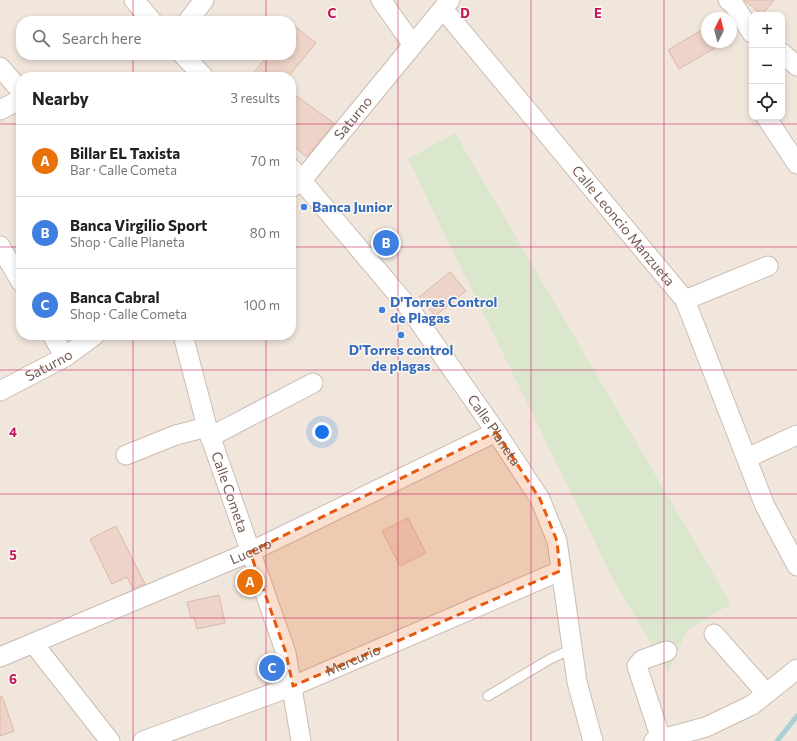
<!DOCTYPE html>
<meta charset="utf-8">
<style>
body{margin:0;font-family:Commissioner,sans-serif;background:#f2f2f2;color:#222}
.controls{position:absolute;right:12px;top:12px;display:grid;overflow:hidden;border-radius:8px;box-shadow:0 2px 6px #0003}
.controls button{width:36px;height:36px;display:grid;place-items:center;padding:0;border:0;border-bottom:1px solid #e0e0e0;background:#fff;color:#222;font:20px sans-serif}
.compass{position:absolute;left:701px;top:12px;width:36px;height:36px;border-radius:50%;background:#fff;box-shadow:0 2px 6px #0003;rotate:6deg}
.you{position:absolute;left:322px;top:432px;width:14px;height:14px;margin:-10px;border:3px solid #fff;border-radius:50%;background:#1a73e8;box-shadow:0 0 0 6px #1a73e833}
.badge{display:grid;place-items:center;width:26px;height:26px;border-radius:50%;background:#d93025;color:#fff;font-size:13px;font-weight:700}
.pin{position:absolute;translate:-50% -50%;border:2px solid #fff;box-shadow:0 1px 4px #0006}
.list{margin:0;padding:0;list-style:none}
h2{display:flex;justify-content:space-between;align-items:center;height:52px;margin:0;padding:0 16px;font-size:17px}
h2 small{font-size:13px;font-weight:400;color:#767676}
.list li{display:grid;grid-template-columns:26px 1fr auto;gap:12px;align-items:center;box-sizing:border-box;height:72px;padding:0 16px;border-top:1px solid #e0e0e0}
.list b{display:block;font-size:15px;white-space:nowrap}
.list p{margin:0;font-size:13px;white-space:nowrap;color:#767676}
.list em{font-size:13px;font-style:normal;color:#767676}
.icon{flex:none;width:22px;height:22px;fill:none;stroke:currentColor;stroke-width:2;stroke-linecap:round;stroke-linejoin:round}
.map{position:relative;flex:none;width:797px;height:741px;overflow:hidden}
.search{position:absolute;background:#fff;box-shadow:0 2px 6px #0003;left:16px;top:16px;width:280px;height:44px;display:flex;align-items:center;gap:10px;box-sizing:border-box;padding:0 14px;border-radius:16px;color:#767676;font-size:15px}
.panel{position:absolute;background:#fff;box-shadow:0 2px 6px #0003;left:16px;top:72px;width:280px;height:268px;border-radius:16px}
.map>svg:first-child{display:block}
.residential{fill:#f1e6dc;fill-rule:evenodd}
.green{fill:#dae7cc}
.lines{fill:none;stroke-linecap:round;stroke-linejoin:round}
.stream{stroke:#abd0d3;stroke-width:5}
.building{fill:#edd3c8;stroke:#ddb9aa}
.lane-casing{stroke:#ccbcb3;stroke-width:11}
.street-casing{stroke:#ccbcb3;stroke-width:21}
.lane{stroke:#fff;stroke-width:9}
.street{stroke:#fff;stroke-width:19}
.marked{fill:#e8590c;fill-opacity:0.2;stroke:#e8590c;stroke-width:3;stroke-dasharray:8 5;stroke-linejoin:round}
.grid{fill:none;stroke:#c2185b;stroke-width:1;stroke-opacity:0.55}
.shop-dot{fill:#3f7fe0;stroke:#fdf8f3;stroke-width:1.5}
.labels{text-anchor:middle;stroke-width:3;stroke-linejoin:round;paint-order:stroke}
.street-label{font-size:14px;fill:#745b52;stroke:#fdf8f3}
.shop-label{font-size:14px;font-weight:bold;fill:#366cbe;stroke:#fdf8f3;text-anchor:start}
.grid-label{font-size:13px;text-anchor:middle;font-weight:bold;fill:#c2185b;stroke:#fdf8f3;stroke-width:3;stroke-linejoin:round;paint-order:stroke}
</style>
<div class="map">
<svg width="797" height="741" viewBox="0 0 797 741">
<rect width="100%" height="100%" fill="#fbf4ed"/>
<!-- residential -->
<path class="residential" d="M 0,0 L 797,0 L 797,741 L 0,741 ZM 752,15 L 782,15 L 782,117 L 752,117 ZM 707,18 L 731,18 L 731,42 L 707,42 ZM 21,21 L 291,21 L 291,55 L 21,55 ZM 21,77 L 291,77 L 291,335 L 21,335 Z"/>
<!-- green -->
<path class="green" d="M 455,133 L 731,604 L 687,630 L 668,672 L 614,581 L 408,159 Z"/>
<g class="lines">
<!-- stream -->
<path class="stream" d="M 777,741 L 797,716"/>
</g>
<!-- building -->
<path class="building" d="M 744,0 L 774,0 L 762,15 Z
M 291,23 L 316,43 L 288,77 L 250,77 L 268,55 L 291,55 Z
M 707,27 L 707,42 L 725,42 L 679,69 L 668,50 Z
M 291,92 L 334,123 L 307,157 L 291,144 Z
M 450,272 L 466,291 L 435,316 L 419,297 Z
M 408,518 L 426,553 L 400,566 L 382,531 Z
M 116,526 L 145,584 L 133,589 L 127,577 L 112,584 L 90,539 Z
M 219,595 L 225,623 L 197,629 L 194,617 L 191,618 L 187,602 Z
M 276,658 L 279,675 L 268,679 L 263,662 Z
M 2,696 L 14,731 L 0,736 L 0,697 Z"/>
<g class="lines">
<defs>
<path id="lane" d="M 488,696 L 550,659 L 572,649"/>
<g id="street">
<path d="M 134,0 L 152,21"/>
<path d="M 381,0 L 413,45 L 450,0"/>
<path d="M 728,0 L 734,5 L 752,33"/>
<path id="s1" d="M 443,9 L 685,300 L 765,506 L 797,566"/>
<path d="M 188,21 L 204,0"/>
<path d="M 782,53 L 797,66"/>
<path d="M 183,55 L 204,77"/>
<path d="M 0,67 L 21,91"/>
<path d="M 0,110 L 21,99"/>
<path d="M 766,117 L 797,164"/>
<path id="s2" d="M 291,168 L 410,309 L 496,432 L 540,499 L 557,541 L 577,682 L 593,741"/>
<path id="s3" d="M 291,188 L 302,180 L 413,45"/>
<path d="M 0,246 L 21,282"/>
<path d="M 685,300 L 768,266"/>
<path d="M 52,335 L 65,357"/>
<path id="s4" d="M 183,335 L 207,427 L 286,653 L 301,741"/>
<path id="s5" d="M 0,391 L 65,357 L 95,335"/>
<path d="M 210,437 L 313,383"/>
<path d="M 126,455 L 176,435 L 207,427"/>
<path d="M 747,458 L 797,435"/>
<path d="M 714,634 L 766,693"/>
<path d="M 33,643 L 110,741"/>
<path id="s6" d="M 0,657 L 250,552 L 496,432"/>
<path d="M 661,739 L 637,666 L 642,660 L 667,651"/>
<path id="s7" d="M 143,741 L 293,686 L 560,571"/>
<path d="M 654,741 L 706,727 L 752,705 L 797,669"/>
</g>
</defs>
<!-- lane casing -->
<use href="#lane" class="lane-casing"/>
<!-- street casing -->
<use href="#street" class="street-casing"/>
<!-- lane -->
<use href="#lane" class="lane"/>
<!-- street -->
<use href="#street" class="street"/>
</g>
<!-- marked area -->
<path class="marked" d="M 496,432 L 540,499 L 557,541 L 560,571 L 293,686 L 286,653 L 250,552 Z"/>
<!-- grid -->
<path class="grid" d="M 133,0 L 133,21M 266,0 L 266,21M 398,0 L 398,741M 531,0 L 531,741M 664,0 L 664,741M 133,55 L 133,77M 266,55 L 266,77M 0,124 L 21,124M 291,124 L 797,124M 0,247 L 21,247M 291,247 L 797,247M 133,335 L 133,741M 266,335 L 266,741M 0,370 L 797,370M 0,494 L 797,494M 0,618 L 797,618"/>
<!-- markers -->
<g class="shop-dot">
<circle cx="304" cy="207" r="4"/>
<circle cx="382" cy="310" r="4"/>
<circle cx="401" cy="335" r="4"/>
</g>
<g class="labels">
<!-- street labels -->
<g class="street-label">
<text dy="5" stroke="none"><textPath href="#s3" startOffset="94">Saturno</textPath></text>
<text dy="5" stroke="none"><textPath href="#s1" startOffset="282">Calle Leoncio Manzueta</textPath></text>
<text dy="5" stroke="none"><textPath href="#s5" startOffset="55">Saturno</textPath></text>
<text dy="5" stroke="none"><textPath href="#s2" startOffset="332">Calle Planeta</textPath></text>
<text dy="5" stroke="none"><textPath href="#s4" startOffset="164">Calle Cometa</textPath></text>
<text dy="5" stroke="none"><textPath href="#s6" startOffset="272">Lucero</textPath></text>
<text dy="5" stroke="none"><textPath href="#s7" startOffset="225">Mercurio</textPath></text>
</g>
<!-- shop labels -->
<g class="shop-label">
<text x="312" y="212">Banca Junior</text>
<text x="390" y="307">D'Torres Control<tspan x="390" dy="16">de Plagas</tspan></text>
<text x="401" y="355" text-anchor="middle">D'Torres control<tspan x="401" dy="16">de plagas</tspan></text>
</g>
</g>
<g class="grid-label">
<text x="332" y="18">C</text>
<text x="465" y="18">D</text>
<text x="598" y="18">E</text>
<text x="13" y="437">4</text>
<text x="13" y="560">5</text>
<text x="13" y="684">6</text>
</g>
</svg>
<div class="controls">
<button>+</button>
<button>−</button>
<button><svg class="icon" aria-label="locate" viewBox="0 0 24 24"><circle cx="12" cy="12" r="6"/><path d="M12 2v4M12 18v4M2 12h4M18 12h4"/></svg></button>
</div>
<svg class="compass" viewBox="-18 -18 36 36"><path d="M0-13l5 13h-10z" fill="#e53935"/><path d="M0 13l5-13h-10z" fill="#767676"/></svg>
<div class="you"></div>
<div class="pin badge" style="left:250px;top:582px;background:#e8710a">A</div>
<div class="pin badge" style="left:386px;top:243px;background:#3f7fe0">B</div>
<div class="pin badge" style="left:272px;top:668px;background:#3f7fe0">C</div>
<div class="search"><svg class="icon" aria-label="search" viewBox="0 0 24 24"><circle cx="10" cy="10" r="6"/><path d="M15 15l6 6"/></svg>Search here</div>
<section class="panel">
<h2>Nearby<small>3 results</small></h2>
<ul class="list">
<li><span class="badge" style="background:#e8710a">A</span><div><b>Billar EL Taxista</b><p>Bar · Calle Cometa</p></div><em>70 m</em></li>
<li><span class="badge" style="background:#3f7fe0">B</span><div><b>Banca Virgilio Sport</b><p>Shop · Calle Planeta</p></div><em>80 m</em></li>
<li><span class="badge" style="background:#3f7fe0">C</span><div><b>Banca Cabral</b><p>Shop · Calle Cometa</p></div><em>100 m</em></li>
</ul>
</section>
</div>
